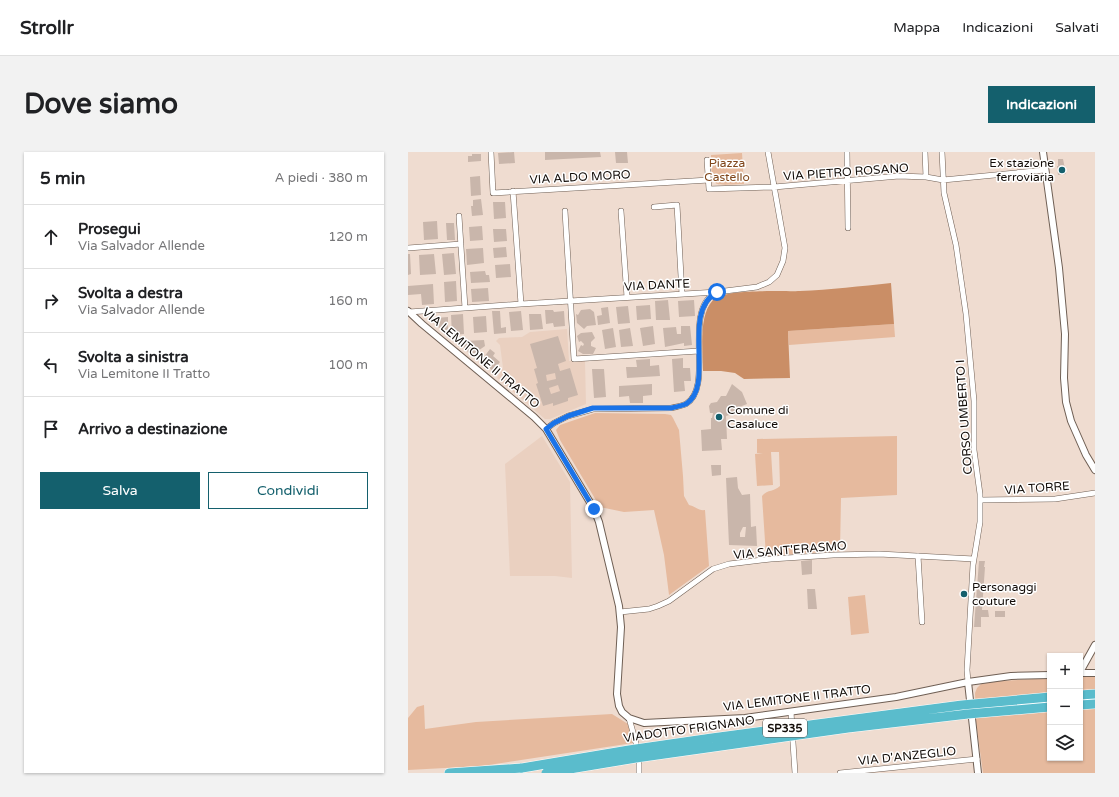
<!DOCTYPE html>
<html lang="it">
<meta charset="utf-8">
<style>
body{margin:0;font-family:"Varela Round",sans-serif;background:#f2f2f2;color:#202124}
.controls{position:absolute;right:12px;bottom:12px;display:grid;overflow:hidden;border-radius:0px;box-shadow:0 1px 3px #0004}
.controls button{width:36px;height:36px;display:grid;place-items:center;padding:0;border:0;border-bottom:1px solid #e0e0e0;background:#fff;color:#202124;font:20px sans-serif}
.stop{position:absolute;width:12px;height:12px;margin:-9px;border:3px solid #1a73e8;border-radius:50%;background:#fff}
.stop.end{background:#1a73e8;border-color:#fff;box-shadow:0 1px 4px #0008}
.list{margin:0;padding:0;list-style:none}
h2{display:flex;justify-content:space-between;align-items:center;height:52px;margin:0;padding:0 16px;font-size:17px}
h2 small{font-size:13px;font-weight:400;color:#757577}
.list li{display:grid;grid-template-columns:26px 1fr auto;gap:12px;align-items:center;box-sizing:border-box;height:64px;padding:0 16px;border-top:1px solid #e0e0e0}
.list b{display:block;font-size:15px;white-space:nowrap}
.list p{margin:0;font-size:13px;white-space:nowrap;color:#757577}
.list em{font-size:13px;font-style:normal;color:#757577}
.actions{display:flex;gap:8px;padding:12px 16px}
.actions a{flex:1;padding:9px 0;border:1px solid #14606d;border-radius:0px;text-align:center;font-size:14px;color:#14606d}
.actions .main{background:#14606d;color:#fff}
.icon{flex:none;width:22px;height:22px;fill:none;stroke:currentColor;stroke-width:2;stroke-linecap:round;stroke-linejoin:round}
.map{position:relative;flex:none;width:687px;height:621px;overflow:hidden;border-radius:0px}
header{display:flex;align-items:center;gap:24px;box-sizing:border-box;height:56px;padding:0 20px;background:#fff;border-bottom:1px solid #e0e0e0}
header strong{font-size:19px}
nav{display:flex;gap:22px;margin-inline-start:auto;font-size:14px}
.intro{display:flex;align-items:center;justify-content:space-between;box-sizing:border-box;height:96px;padding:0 24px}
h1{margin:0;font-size:28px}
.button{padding:10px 18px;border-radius:0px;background:#14606d;color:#fff;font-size:14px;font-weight:700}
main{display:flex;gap:24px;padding:0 24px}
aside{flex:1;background:#fff;border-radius:0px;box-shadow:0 1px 3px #0004}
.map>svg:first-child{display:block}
.built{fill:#ead0c0}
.green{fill:#e6ba9e}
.forest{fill:#ca8e66}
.building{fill:#c9b6ab;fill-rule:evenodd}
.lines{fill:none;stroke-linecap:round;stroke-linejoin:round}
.minor-casing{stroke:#6f5f54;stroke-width:6}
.tertiary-casing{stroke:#6f5f54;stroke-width:8}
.trunk-casing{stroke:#fff;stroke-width:10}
.minor{stroke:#fff;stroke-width:5}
.tertiary{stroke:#fff;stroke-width:6}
.trunk{stroke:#5abccc;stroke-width:9}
.trunk-bridge-casing{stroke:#fff;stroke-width:10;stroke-linecap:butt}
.trunk-bridge{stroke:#5abccc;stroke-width:9}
.route{stroke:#1a73e8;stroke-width:5}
.poi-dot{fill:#14606d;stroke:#fff;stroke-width:1.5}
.labels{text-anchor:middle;stroke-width:3;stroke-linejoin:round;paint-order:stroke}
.shield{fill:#fff;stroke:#585451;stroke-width:1}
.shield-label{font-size:11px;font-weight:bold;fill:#110b07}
.park-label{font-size:12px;fill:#80461a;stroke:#fff}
.poi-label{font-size:12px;fill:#110b07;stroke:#fff;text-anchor:start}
.street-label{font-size:12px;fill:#110b07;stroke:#fff}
</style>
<header>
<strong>Strollr</strong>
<nav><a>Mappa</a><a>Indicazioni</a><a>Salvati</a></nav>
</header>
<div class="intro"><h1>Dove siamo</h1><a class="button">Indicazioni</a></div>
<main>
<aside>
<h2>5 min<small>A piedi · 380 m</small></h2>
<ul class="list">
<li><svg class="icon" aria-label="ahead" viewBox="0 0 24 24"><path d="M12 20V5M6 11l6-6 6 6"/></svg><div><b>Prosegui</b><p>Via Salvador Allende</p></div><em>120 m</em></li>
<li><svg class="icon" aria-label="right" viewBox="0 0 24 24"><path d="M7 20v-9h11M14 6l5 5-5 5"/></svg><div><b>Svolta a destra</b><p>Via Salvador Allende</p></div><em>160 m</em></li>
<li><svg class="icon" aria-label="left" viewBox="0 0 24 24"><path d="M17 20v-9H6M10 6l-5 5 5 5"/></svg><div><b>Svolta a sinistra</b><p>Via Lemitone II Tratto</p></div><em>100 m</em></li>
<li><svg class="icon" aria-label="arrive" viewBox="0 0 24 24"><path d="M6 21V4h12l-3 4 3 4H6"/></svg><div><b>Arrivo a destinazione</b></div></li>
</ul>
<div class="actions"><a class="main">Salva</a><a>Condividi</a></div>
</aside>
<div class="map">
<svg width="687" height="621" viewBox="0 0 687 621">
<rect width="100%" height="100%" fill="#efdcd0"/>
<!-- built -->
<path class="built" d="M 159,177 L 161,209 L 177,209 L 178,252 L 142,267 L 137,267 L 89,226 L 95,216 L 92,193 L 88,189 L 91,186 L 114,185 L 122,180 Z
M 134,284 L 162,330 L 164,426 L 147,424 L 102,424 L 97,312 Z"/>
<!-- green -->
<path class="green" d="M 334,1 L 336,32 C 302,33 304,37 303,3 Z
M 486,172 L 487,185 L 381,193 L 380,179 Z
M 187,261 L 257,262 L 263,263 L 265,266 L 271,278 L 275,324 L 276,344 L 281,353 C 287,354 290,359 297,358 L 301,414 L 261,443 L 256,403 L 246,358 L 216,360 L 192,355 L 152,288 L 148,278 L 152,273 Z
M 489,284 L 489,343 L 433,346 L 432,399 L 358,404 L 354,344 C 360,337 366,340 372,334 L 371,300 L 363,300 L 365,333 L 349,334 L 347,302 L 355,301 L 349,301 L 349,287 Z
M 457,443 L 461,481 L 443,483 L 440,445 Z
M 672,525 L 687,525 L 687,621 L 575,621 L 568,570 L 567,541 L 569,536 L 573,532 L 591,529 L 642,526 L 642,606 L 672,606 Z
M 16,553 L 17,577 L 68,570 L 204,562 L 220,572 L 225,591 L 74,614 L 0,618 L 0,566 L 9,555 Z"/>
<!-- forest -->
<path class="forest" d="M 483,131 L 486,172 L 380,179 L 382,226 L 336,227 L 327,221 L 313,219 L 295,219 C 295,199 290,164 305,148 C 317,136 374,140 392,139 C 422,138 453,134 483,131 Z"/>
<!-- building -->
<path class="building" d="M 106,0 L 107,11 L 91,12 L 90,1 Z
M 137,0 L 192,0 L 193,5 L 137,8 Z
M 207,0 L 219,0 L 220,11 L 208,11 Z
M 64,2 L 73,2 L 73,9 L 60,10 L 60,4 L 64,4 Z
M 650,7 L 655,7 L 658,22 L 650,23 L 649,14 L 650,14 Z
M 72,24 L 73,43 L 63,44 L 62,25 Z
M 73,47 L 75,63 L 64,64 L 63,54 L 65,54 L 65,48 Z
M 85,50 L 97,50 L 98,66 L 86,67 Z
M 29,69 L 30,87 L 16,88 L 15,70 Z
M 38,71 L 46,71 L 47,88 L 39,88 Z
M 74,74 L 75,88 L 62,89 L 61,75 Z
M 85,77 L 98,77 L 99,89 L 86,90 Z
M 98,95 L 99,105 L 86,106 L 85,96 Z
M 75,96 L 76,111 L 59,113 L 58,97 Z
M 46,101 L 48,122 L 36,123 L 34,102 Z
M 0,102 L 2,102 L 3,122 L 0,123 Z
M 26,102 L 28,122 L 12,123 L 11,103 Z
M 102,112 L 103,125 L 88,126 L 87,113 Z
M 77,119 L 78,123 L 81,123 L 82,130 L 63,131 L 62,120 Z
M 48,129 L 49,149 L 37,150 L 36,130 Z
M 25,132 L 26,152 L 14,153 L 13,142 L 0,143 L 0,134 Z
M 80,136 L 81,149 L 64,150 L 63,137 Z
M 260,148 L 262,168 L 248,168 L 247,149 Z
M 286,148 L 287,164 L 271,165 L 270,149 Z
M 242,153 L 243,167 L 229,168 L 228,154 Z
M 220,154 L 222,171 L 210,172 L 208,155 Z
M 200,155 L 202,171 L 190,173 L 189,164 L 194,163 L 193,156 Z
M 182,157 L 186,160 L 188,173 L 179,174 L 176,177 L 169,171 L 168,162 L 170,163 L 173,158 Z
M 137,158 L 145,158 L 146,160 L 156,159 L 157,174 L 146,175 L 145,171 L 138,172 Z
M 84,159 L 92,159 L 93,176 L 98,175 L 98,181 L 86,182 Z
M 113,159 L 115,178 L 103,179 L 101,160 Z
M 55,162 L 56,182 L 44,183 L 43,163 Z
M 121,162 L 133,162 L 135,177 L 122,178 Z
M 78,164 L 79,180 L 66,181 L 65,165 Z
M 40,165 L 40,178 L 34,178 L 28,173 L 27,166 Z
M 245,174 L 247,192 L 235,194 L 232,176 Z
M 273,174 L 282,174 L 284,193 L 276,194 L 276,191 L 257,195 L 255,176 L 268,175 L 269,182 L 273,182 Z
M 205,176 L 208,195 L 197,197 L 194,178 Z
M 222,176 L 225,194 L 213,195 L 211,178 Z
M 184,180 L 187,186 L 183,190 L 183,194 L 188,196 L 185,202 L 175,202 L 170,199 L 173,193 L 175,194 L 176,192 L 173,189 L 171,190 L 169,184 L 173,181 Z
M 150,184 L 158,209 L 150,212 L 152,219 L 162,216 L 170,243 L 160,246 L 160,249 L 145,254 L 145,251 L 135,254 L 128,232 L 130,231 L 126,217 L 129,216 L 122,192 ZM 147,221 L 148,227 L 139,229 L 138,223 ZM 150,233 L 152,239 L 143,242 L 141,236 Z
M 76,188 L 77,194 L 67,201 L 62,202 L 56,196 L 55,189 Z
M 82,197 L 87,201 L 85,204 L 92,210 L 85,219 L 73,209 Z
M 275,206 L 275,216 L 282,216 L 283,229 L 276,229 L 277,239 L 266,240 L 264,207 Z
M 242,207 L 242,214 L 251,213 L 252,224 L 219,226 L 218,215 L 229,215 L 228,208 Z
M 184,217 L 196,217 L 198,245 L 186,246 Z
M 244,232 L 244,243 L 235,244 L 235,251 L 222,251 L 221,244 L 211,245 L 211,234 Z
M 324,232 L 334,240 L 339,252 L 329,256 L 331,260 L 318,264 L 319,287 L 313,287 L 314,298 L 294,299 L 293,278 L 303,277 L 303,266 L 304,266 L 305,261 L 302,261 L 301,254 L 303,251 L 309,250 L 313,244 L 318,244 Z
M 303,313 L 313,313 L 313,323 L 304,324 Z
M 329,325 L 330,336 L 334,343 L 342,342 L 343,375 L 348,374 L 349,394 L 321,393 L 318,326 ZM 335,375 L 338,375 L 337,385 L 332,385 L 332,381 Z
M 404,408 L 404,422 L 394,423 L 393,409 Z
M 571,409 L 577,409 L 576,415 L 577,415 L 574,458 L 580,458 L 581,465 L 573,465 L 573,475 L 566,475 Z
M 399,437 L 407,437 L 409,457 L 400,457 Z
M 587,459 L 597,459 L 597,465 L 587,465 Z"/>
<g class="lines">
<defs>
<path id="minor" d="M 83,0 L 85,41 L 301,28
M 439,0 L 440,76
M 517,0 L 518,25
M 534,0 L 536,41 L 548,93 L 558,162 L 566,249 L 566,298 L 572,342 L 572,370 L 565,413 L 559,518 L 560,530
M 299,8 L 301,37 L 366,35 L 491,24 L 518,25 L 535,28 L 637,18
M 105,39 L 113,152
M 246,55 L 269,53 L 274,142
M 157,59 L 166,207 L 291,199
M 213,59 L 219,145
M 51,64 L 57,156
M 0,96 L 53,92
M 1,160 L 113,152 L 309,140 L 349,135 L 361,130 L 369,123 L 375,109 L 377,96 L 360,0
M 138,277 L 146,271 L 160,264 L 185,257 L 263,256 C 268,255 273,254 278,252 C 307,235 274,160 307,141
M 572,348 L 647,347 L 687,341
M 510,404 L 514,470
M 212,460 L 241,457 L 250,454 L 261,449 L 305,417 L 321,412 L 363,407 L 425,403 L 471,402 L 566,407
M 383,560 L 387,621
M 221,566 L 228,591
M 231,621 L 231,612
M 432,621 L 569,607"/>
<path id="tertiary" d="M 635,0 L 651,116 L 657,182 L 656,226 L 658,250 L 663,269 L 678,303 L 687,318
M 0,159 L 14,172 L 126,265 L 138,277 L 186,357 L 191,370 L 211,454 L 213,475 L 209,542 L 211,554 L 214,560 L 221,566 L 236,571 L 337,566 L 488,545 L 560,530 L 603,524 L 642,523
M 672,520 L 687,493
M 672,521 L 687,521
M 560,530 L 570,621"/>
<path id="trunk" d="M 672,543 L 687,542
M 672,553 L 687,552
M 41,621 L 114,616"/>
</defs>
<!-- minor casing -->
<use href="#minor" class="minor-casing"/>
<!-- tertiary casing -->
<use href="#tertiary" class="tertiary-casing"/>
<!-- trunk casing -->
<use href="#trunk" class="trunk-casing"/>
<!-- minor -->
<use href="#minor" class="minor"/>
<!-- tertiary -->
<use href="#tertiary" class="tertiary"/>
<!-- trunk -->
<use href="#trunk" class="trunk"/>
<defs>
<path id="trunk-bridge" d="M 114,616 L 221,598 L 304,586 L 554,553 L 642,545
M 138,621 L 228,606 L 440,576 L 560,562 L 642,555"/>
</defs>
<!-- trunk-bridge casing -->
<use href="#trunk-bridge" class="trunk-bridge-casing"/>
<!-- trunk-bridge -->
<use href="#trunk-bridge" class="trunk-bridge"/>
</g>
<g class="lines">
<!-- route -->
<path class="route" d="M 186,357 L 138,277 L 146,271 L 160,264 L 185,256 L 263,256 C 268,255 273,254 278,252 C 308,234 272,160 309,140"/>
</g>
<!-- markers -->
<g class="poi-dot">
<circle cx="654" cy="18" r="4"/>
<circle cx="311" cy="265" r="4"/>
<circle cx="556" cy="442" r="4"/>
</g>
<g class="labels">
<!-- shield labels -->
<rect class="shield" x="355" y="567" width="44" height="18" rx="3"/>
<g class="shield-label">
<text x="377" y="580">SP335</text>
</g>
<!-- park labels -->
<g class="park-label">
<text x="319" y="15">Piazza<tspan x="319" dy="14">Castello</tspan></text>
</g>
<!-- poi labels -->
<g class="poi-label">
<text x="646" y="15" text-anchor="end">Ex stazione<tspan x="646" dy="14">ferroviaria</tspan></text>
<text x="319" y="262">Comune di<tspan x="319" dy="14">Casaluce</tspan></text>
<text x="564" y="439">Personaggi<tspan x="564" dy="14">couture</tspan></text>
</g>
<!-- street labels -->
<g class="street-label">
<text transform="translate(438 20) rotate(-4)" y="4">VIA PIETRO ROSANO</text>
<text transform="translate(172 25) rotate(-3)" y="4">VIA ALDO MORO</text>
<text transform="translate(249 133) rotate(-3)" y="4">VIA DANTE</text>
<text transform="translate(73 206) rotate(40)" y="4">VIA LEMITONE II TRATTO</text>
<text transform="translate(556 265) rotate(-94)" y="4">CORSO UMBERTO I</text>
<text transform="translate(629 336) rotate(-4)" y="4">VIA TORRE</text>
<text transform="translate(382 398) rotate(-5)" y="4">VIA SANT'ERASMO</text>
<text transform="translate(389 546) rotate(-7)" y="4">VIA LEMITONE II TRATTO</text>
<text transform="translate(281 577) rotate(-8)" y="4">VIADOTTO FRIGNANO</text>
<text transform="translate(499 604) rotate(-6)" y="4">VIA D'ANZEGLIO</text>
</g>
</g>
</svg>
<div class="controls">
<button>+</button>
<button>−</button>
<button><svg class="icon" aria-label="layers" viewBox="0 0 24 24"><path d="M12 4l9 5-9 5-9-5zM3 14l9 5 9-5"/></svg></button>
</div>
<div class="stop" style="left:309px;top:140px"></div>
<div class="stop end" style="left:186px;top:357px"></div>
</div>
</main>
